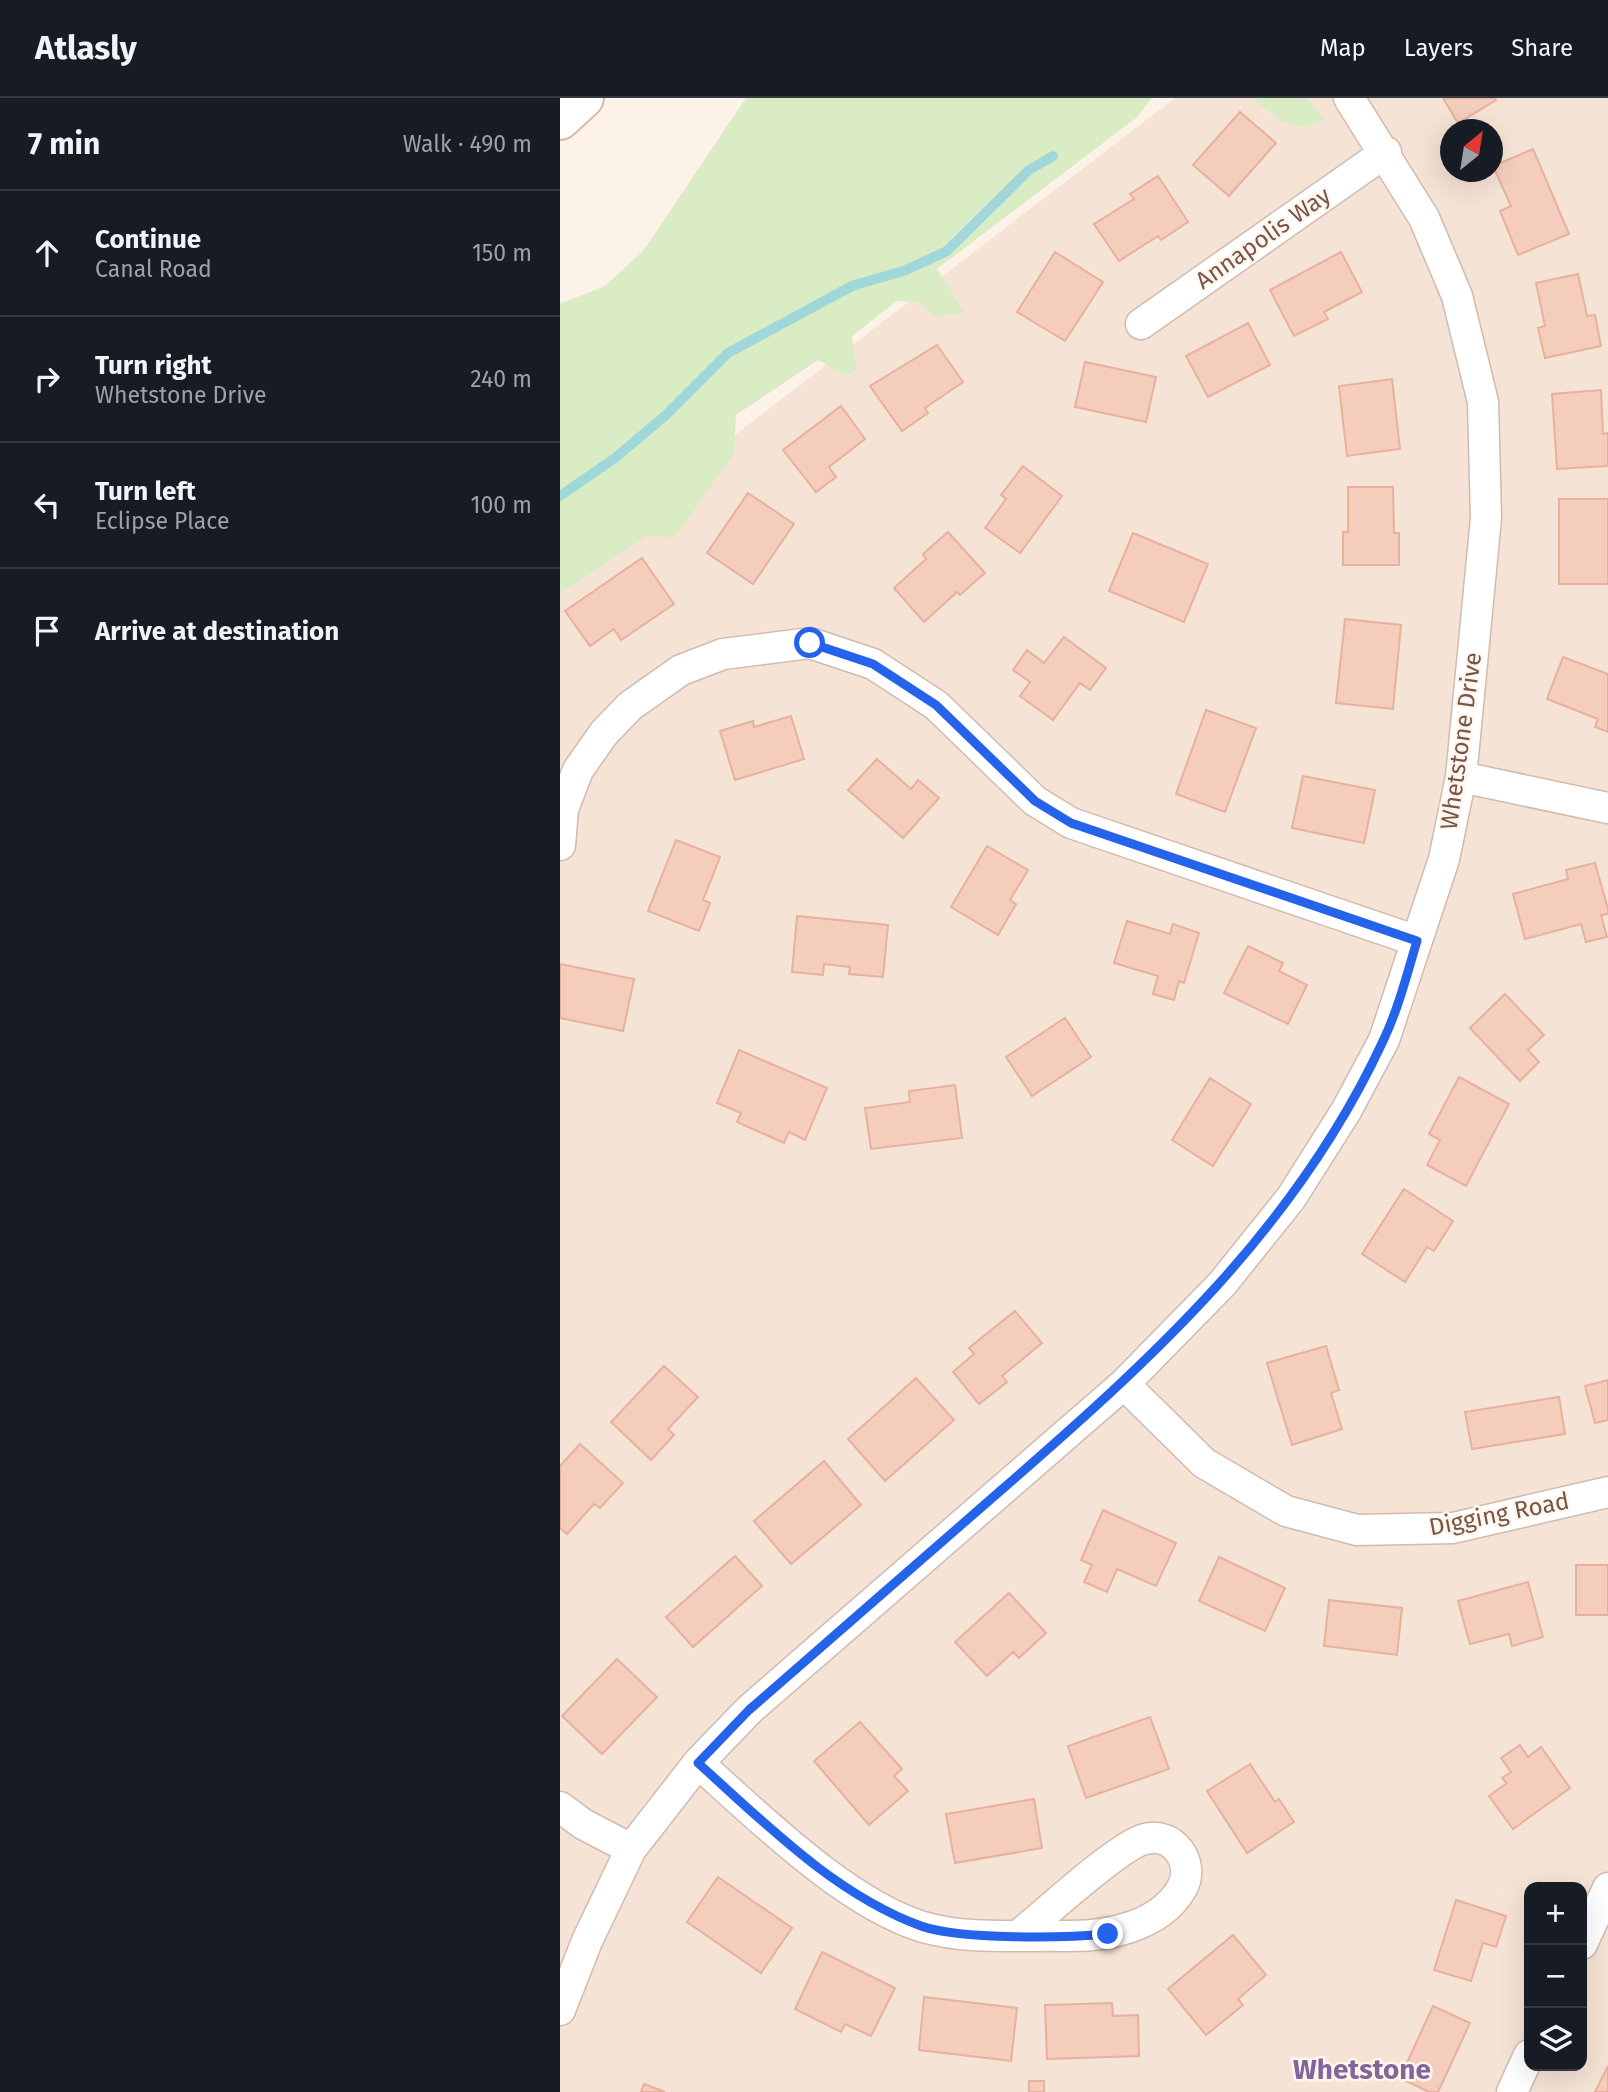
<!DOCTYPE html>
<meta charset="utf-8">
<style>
body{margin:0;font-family:"Fira Sans",sans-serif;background:#20242c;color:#f1f3f6}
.controls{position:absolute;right:21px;bottom:21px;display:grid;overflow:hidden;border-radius:14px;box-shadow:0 7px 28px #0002}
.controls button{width:63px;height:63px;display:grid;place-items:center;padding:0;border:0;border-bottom:2px solid #363941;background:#171b24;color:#f1f3f6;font:35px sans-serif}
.compass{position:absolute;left:880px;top:21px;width:63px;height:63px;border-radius:50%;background:#171b24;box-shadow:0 7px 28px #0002;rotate:30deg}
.stop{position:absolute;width:21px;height:21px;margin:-16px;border:5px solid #2563eb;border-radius:50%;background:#fff}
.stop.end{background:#2563eb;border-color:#fff;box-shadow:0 2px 7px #0008}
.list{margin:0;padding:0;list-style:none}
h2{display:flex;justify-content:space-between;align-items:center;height:91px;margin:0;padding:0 28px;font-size:30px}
h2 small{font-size:23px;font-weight:400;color:#9ea1a6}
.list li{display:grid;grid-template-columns:46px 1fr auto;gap:21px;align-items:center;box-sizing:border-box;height:126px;padding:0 28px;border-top:2px solid #363941}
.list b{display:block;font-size:26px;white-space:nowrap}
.list p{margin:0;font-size:23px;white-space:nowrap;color:#9ea1a6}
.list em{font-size:23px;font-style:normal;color:#9ea1a6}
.icon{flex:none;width:38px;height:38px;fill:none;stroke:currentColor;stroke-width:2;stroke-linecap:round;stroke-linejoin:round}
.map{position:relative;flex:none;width:1048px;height:1994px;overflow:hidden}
header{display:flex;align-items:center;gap:42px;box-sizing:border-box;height:98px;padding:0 35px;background:#171b24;border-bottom:2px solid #363941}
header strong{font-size:33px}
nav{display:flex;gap:38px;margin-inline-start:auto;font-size:24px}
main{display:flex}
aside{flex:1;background:#171b24}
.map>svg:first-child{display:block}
.residential{fill:#f5e3d5;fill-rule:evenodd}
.green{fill:#d9ecc4}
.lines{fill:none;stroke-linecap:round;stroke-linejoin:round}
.stream{stroke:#a0d8da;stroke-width:10}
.building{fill:#f4cdbd;stroke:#e7b19d;stroke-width:2}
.street-casing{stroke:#d2baae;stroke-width:33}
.secondary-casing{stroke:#d8bbae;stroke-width:42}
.street{stroke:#fff;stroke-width:30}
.secondary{stroke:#fff;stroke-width:38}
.route{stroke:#2563eb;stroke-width:9}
.labels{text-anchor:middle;stroke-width:5;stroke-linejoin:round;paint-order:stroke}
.street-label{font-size:24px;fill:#78554a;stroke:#fff6ee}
.quarter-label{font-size:28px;font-weight:bold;fill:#83659c;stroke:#fff6ee}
</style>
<header>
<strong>Atlasly</strong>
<nav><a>Map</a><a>Layers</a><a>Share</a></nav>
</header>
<main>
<aside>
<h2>7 min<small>Walk · 490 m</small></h2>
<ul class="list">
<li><svg class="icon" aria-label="ahead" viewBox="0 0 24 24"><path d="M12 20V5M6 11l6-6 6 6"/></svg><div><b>Continue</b><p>Canal Road</p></div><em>150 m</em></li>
<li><svg class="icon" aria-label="right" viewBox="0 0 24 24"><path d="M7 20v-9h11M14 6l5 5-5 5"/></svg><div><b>Turn right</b><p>Whetstone Drive</p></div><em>240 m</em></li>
<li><svg class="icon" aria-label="left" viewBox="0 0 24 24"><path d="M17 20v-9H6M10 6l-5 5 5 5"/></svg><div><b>Turn left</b><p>Eclipse Place</p></div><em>100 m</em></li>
<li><svg class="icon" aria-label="arrive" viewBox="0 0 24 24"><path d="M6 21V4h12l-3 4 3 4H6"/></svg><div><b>Arrive at destination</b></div></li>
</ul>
</aside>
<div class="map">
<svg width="1048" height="1994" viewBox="0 0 1048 1994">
<rect width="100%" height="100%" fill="#fdf2e7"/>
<!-- residential -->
<path class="residential" d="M 615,0 L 1048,0 L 1048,1994 L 0,1994 L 0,471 ZM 890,32 L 932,32 L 932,74 L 890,74 ZM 969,1789 L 1022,1789 L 1022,1968 L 969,1968 Z"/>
<!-- green -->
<path class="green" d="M 186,0 L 592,0 L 576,20 L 377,171 L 404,214 L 375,218 L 358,204 L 337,203 L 292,238 L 296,271 L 285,278 L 258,262 L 176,317 L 174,355 L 115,439 L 85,438 L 0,495 L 0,206 L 45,188 L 84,152 Z
M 692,0 L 747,0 L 764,21 L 745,30 L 721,23 Z"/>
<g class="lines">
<!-- stream -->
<path class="stream" d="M 0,398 L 55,360 L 106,317 L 168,255 L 292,188 L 346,172 L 387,153 L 469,72 L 493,58"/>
</g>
<!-- building -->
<path class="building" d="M 883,0 L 935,0 L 936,2 L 898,25 Z
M 680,14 L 716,45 L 669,98 L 633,67 Z
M 973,51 L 1009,136 L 958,157 L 940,113 L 951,108 L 933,68 Z
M 598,78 L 628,124 L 601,142 L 598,138 L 559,163 L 534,126 L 574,101 L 570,96 Z
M 495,154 L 543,184 L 505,243 L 457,214 Z
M 781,154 L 802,194 L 764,214 L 768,221 L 734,238 L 710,192 Z
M 1018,176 L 1027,218 L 1035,217 L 1041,248 L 985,260 L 978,230 L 985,228 L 976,185 Z
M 688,225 L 710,267 L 648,299 L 626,258 Z
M 377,247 L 403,284 L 365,310 L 368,315 L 342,333 L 310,288 Z
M 525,264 L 596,279 L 586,324 L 515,309 Z
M 832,281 L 840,351 L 787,358 L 779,288 Z
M 1041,292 L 1043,336 L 1048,335 L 1048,368 L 997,371 L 992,296 Z
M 281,308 L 305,341 L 269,369 L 276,379 L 256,394 L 223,352 Z
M 463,368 L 502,398 L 460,455 L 425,430 L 446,401 L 441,397 Z
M 788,389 L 833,389 L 834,435 L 839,435 L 839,467 L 783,467 L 783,434 L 788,434 Z
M 188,395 L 234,426 L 193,486 L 147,455 Z
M 999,401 L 1048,401 L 1048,486 L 999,486 Z
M 388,434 L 425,475 L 400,497 L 397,494 L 364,524 L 334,490 L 366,461 L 363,456 Z
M 573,435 L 648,466 L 624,524 L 549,493 Z
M 82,460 L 114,506 L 61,542 L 54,531 L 30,548 L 5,513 Z
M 785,521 L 841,527 L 833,611 L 776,605 Z
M 504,539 L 546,570 L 530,592 L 520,585 L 493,622 L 460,598 L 470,584 L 453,572 L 467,552 L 484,565 Z
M 1003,559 L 1048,576 L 1048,634 L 1035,629 L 1038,621 L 987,601 Z
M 646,612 L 696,630 L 665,714 L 616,696 Z
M 231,618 L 244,661 L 175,682 L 160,633 L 193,623 L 194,629 Z
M 317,661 L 351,691 L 358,682 L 379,700 L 343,740 L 288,692 Z
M 743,678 L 815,692 L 804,745 L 732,730 Z
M 116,742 L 160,759 L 143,802 L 150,805 L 139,833 L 88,813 Z
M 427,748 L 468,772 L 450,802 L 456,806 L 438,837 L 391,809 Z
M 1035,765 L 1048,811 L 1048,816 L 1041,817 L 1047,839 L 1026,844 L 1021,826 L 965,841 L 953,796 L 1008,781 L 1006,772 Z
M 237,818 L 328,827 L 323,879 L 289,876 L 290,869 L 264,866 L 263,877 L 232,874 Z
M 567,823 L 610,836 L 613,826 L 639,835 L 624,885 L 619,883 L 614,902 L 593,896 L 598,878 L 554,865 Z
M 688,848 L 723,865 L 719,873 L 747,887 L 728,926 L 664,895 Z
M 0,866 L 74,881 L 63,933 L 0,920 Z
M 945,896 L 984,937 L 968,952 L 979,964 L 960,983 L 910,930 Z
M 505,920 L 531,959 L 472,998 L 446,959 Z
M 179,952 L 267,990 L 245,1042 L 229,1034 L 224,1045 L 177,1024 L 181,1015 L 157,1005 Z
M 899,979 L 949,1006 L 906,1088 L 867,1067 L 880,1042 L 869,1036 Z
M 650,980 L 691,1006 L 653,1068 L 612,1042 Z
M 395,987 L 402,1040 L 311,1051 L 305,1010 L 350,1004 L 349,993 Z
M 844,1091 L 893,1123 L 874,1153 L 867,1149 L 845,1184 L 802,1156 Z
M 455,1213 L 482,1245 L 442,1278 L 447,1284 L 419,1306 L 393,1274 L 414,1256 L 409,1250 Z
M 766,1248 L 779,1292 L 771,1295 L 782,1331 L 732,1347 L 707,1265 Z
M 104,1268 L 138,1299 L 108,1331 L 114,1337 L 91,1362 L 51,1324 Z
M 356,1280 L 394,1322 L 325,1383 L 288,1341 Z
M 1048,1282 L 1048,1322 L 1035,1325 L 1025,1288 Z
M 999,1299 L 1005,1336 L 912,1351 L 905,1314 Z
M 20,1346 L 63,1385 L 40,1410 L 34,1406 L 7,1436 L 0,1430 L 0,1368 Z
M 264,1363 L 301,1407 L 231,1466 L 194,1423 Z
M 543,1412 L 616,1445 L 596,1488 L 557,1471 L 547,1494 L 524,1484 L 532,1467 L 521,1462 Z
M 175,1458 L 202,1488 L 133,1549 L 106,1519 Z
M 659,1459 L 725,1490 L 705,1533 L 639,1503 Z
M 1016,1467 L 1048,1467 L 1048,1517 L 1016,1517 Z
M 968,1484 L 983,1539 L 952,1548 L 949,1536 L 910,1546 L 898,1503 Z
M 449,1495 L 486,1535 L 459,1560 L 453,1554 L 427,1578 L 395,1544 Z
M 769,1502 L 842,1510 L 837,1557 L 764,1548 Z
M 57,1561 L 97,1599 L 42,1656 L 2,1618 Z
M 590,1619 L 609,1671 L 526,1700 L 508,1648 Z
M 300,1624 L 342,1671 L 334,1678 L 348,1693 L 309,1727 L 254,1663 Z
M 960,1647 L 968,1659 L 981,1649 L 1010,1690 L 953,1731 L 929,1698 L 947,1685 L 942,1680 L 951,1674 L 941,1660 Z
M 690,1666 L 715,1704 L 719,1701 L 734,1724 L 687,1755 L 647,1693 Z
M 474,1701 L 482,1750 L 395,1765 L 386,1716 Z
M 158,1779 L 232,1830 L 201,1875 L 127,1824 Z
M 896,1802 L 946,1818 L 936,1849 L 923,1845 L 911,1883 L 874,1872 Z
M 673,1837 L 706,1877 L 678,1901 L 683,1907 L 646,1937 L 608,1891 Z
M 262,1854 L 335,1890 L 311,1938 L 285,1926 L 281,1934 L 235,1911 Z
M 364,1899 L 457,1910 L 451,1963 L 359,1952 Z
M 552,1905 L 553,1918 L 578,1917 L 579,1958 L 487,1961 L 485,1907 Z
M 873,1908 L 910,1925 L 878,1994 L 869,1994 L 840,1980 Z
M 1048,1968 L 1048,1994 L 1035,1994 Z
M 469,1983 L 484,1983 L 484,1994 L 469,1994 Z
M 84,1986 L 105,1994 L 81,1994 Z"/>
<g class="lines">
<defs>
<path id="street" d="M 581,226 L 826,54
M 901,679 L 1048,710
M 0,747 L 3,711 L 18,672 L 44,635 L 70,608 L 121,572 L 163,556 L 250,545 L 313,566 L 376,607 L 475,703 L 511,725 L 857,843
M 564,1286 L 644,1365 L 726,1413 L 797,1432 L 893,1430 L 1048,1394
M 138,1665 C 199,1719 285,1805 363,1829 C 407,1842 460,1837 505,1838 C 546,1839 600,1829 622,1790 C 636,1765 613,1733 585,1741 C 559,1747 484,1817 459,1837
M 0,1709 L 23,1726 L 71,1751
M 1022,1846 L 1048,1790
M 0,1912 L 27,1843 L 71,1751 L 138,1665 L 189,1612 L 564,1286 L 662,1186 L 731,1100 L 786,1013 L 824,942 L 884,761 L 901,679 L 926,420 L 923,304 L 897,198 L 864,120 L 789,0
M 952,1994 L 969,1957"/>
<path id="secondary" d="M 0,22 L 24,0"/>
</defs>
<!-- street casing -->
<use href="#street" class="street-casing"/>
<!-- secondary casing -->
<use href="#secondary" class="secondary-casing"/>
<!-- street -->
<use href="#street" class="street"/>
<!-- secondary -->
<use href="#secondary" class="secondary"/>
</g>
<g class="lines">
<!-- route -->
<path class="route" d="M 250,545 L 313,566 L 376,607 L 475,703 L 511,725 L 857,843 C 847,876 838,912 823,943 C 736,1131 592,1261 439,1394 C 356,1467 272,1539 189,1612 L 138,1665 C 205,1725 274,1796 361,1828 C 401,1842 504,1840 548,1836"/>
</g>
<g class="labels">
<!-- street labels -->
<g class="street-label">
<text transform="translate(703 140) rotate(-35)" y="8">Annapolis Way</text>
<text transform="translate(901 643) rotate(-82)" y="8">Whetstone Drive</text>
<text transform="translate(939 1416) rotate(-11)" y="8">Digging Road</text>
</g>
<!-- quarter labels -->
<g class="quarter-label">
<text x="802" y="1981">Whetstone</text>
</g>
</g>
</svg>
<div class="controls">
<button>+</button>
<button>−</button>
<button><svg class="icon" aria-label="layers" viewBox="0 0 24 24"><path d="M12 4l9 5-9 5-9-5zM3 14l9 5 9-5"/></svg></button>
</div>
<svg class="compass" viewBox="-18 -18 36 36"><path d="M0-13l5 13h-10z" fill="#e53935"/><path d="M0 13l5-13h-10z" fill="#9ea1a6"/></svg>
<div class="stop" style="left:250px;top:545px"></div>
<div class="stop end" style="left:548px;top:1836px"></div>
</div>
</main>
